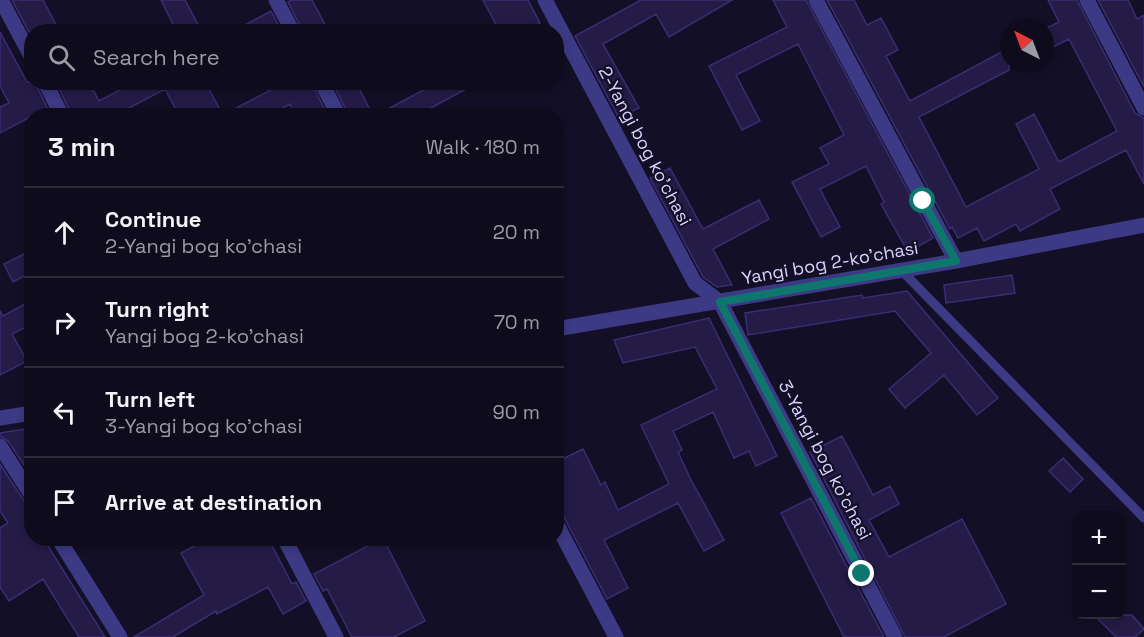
<!DOCTYPE html>
<meta charset="utf-8">
<style>
body{margin:0;font-family:"Space Grotesk",sans-serif;background:#171425;color:#f1f3f6}
.controls{position:absolute;right:18px;bottom:18px;display:grid;overflow:hidden;border-radius:12px;box-shadow:0 3px 9px #0003}
.controls button{width:54px;height:54px;display:grid;place-items:center;padding:0;border:0;border-bottom:2px solid #2e2b3b;background:#0e0b1c;color:#f1f3f6;font:30px sans-serif}
.compass{position:absolute;left:1000px;top:18px;width:54px;height:54px;border-radius:50%;background:#0e0b1c;box-shadow:0 3px 9px #0003;rotate:318deg}
.stop{position:absolute;width:18px;height:18px;margin:-14px;border:4px solid #0f766e;border-radius:50%;background:#fff}
.stop.end{background:#0f766e;border-color:#fff;box-shadow:0 2px 6px #0008}
.list{margin:0;padding:0;list-style:none}
h2{display:flex;justify-content:space-between;align-items:center;height:78px;margin:0;padding:0 24px;font-size:26px}
h2 small{font-size:20px;font-weight:400;color:#9b9ba3}
.list li{display:grid;grid-template-columns:39px 1fr auto;gap:18px;align-items:center;box-sizing:border-box;height:90px;padding:0 24px;border-top:2px solid #2e2b3b}
.list b{display:block;font-size:22px;white-space:nowrap}
.list p{margin:0;font-size:20px;white-space:nowrap;color:#9b9ba3}
.list em{font-size:20px;font-style:normal;color:#9b9ba3}
.icon{flex:none;width:33px;height:33px;fill:none;stroke:currentColor;stroke-width:2;stroke-linecap:round;stroke-linejoin:round}
.map{position:relative;flex:none;width:1144px;height:637px;overflow:hidden}
.search{position:absolute;background:#0e0b1c;box-shadow:0 3px 9px #0003;left:24px;top:24px;width:540px;height:66px;display:flex;align-items:center;gap:15px;box-sizing:border-box;padding:0 21px;border-radius:24px;color:#9b9ba3;font-size:22px}
.panel{position:absolute;background:#0e0b1c;box-shadow:0 3px 9px #0003;left:24px;top:108px;width:540px;height:438px;border-radius:24px}
.map>svg:first-child{display:block}
.building{fill:#241b47;stroke:#3b2d73;stroke-width:1.5}
.lines{fill:none;stroke-linecap:round;stroke-linejoin:round}
.service{stroke:#3d3a85;stroke-width:9}
.minor{stroke:#3d3a85;stroke-width:15}
.route{stroke:#0f766e;stroke-width:8}
.labels{text-anchor:middle;stroke-width:4.5;stroke-linejoin:round;paint-order:stroke}
.street-label{font-size:18px;fill:#d9d4ff;stroke:#130f26}
</style>
<div class="map">
<svg width="1144" height="637" viewBox="0 0 1144 637">
<rect width="100%" height="100%" fill="#130f26"/>
<!-- building -->
<path class="building" d="M 12,0 L 43,0 L 60,32 L 29,32 Z
M 161,0 L 185,0 L 202,32 L 177,32 Z
M 292,0 L 312,0 L 329,32 L 303,32 L 288,2 Z
M 483,0 L 528,0 L 540,23 L 525,32 L 500,32 Z
M 641,0 L 732,0 L 669,37 L 656,14 L 603,44 L 639,108 L 619,118 L 575,36 Z
M 773,0 L 806,0 L 933,238 L 908,252 L 881,204 L 884,202 L 866,166 L 820,189 L 840,227 L 821,237 L 792,182 L 829,164 L 820,148 L 844,135 L 798,44 L 736,75 L 760,121 L 742,130 L 709,66 L 787,27 Z
M 827,0 L 854,0 L 867,25 L 881,18 L 898,50 L 886,56 L 910,101 L 1009,48 L 1009,70 L 919,117 L 966,207 L 1039,169 L 1016,124 L 1034,114 L 1059,162 L 1117,131 L 1069,39 L 1045,51 L 1045,29 L 1059,22 L 1048,0 L 1077,0 L 1135,113 L 1144,118 L 1144,184 L 1126,150 L 1050,189 L 1060,209 L 1020,231 L 1016,224 L 984,241 L 977,228 L 958,238 L 952,227 L 950,229 Z
M 1098,0 L 1128,0 L 1137,19 L 1144,15 L 1144,87 Z
M 271,11 L 282,32 L 232,32 Z
M 0,32 L 27,82 L 35,82 L 51,116 L 32,116 L 0,133 L 0,107 L 9,103 L 0,86 Z
M 56,82 L 89,82 L 99,101 L 135,82 L 205,82 L 223,115 L 286,82 L 311,82 L 328,116 L 296,116 L 290,104 L 269,116 L 179,116 L 165,89 L 114,116 L 72,116 Z
M 332,82 L 356,82 L 373,116 L 349,116 Z
M 438,82 L 479,82 L 416,116 L 375,116 Z
M 670,168 L 703,229 L 759,200 L 769,219 L 713,249 L 732,285 L 717,287 L 703,277 L 650,178 Z
M 32,250 L 32,272 L 13,282 L 4,264 Z
M 1012,275 L 1015,293 L 946,303 L 944,285 Z
M 907,291 L 998,398 L 977,415 L 944,375 L 905,408 L 889,389 L 931,353 L 895,311 L 748,335 L 745,313 L 862,295 L 863,298 Z
M 25,304 L 32,317 L 32,324 L 12,334 L 27,361 L 0,375 L 0,311 L 3,316 Z
M 709,318 L 777,456 L 756,466 L 749,451 L 734,458 L 713,412 L 673,431 L 682,450 L 678,452 L 690,478 L 724,540 L 704,551 L 678,503 L 604,540 L 628,588 L 607,599 L 556,502 L 556,462 L 583,449 L 601,485 L 605,482 L 618,510 L 669,484 L 641,425 L 717,389 L 695,347 L 623,363 L 614,340 Z
M 32,428 L 32,477 L 8,441 L 0,436 L 0,433 Z
M 842,436 L 873,495 L 890,486 L 899,504 L 869,520 L 889,557 L 962,519 L 1006,604 L 944,637 L 905,637 L 810,452 Z
M 1063,458 L 1083,479 L 1070,492 L 1049,471 Z
M 0,464 L 24,501 L 32,506 L 32,538 L 43,538 L 105,637 L 79,637 L 43,579 L 9,601 L 0,587 L 0,528 L 8,523 L 0,511 Z
M 811,498 L 884,637 L 844,637 L 781,513 Z
M 209,538 L 268,538 L 292,584 L 296,582 L 306,601 L 283,614 L 268,587 L 217,614 L 216,611 L 173,637 L 134,637 L 204,595 L 181,553 Z
M 383,538 L 425,621 L 394,637 L 352,637 L 327,589 L 323,591 L 314,574 Z
M 1094,615 L 1132,615 L 1144,629 L 1135,637 L 1116,637 Z"/>
<g class="lines">
<!-- service -->
<path class="service" d="M 901,270 L 1144,518"/>
<!-- minor -->
<path class="minor" d="M 1,0 L 32,58
M 276,0 L 293,32
M 545,0 L 695,283 L 720,302 L 895,637
M 816,0 L 956,261
M 1087,0 L 1144,108
M 45,82 L 62,116
M 321,82 L 339,116
M 556,329 L 956,261 L 1144,225
M 0,418 L 32,413
M 0,446 L 32,496
M 556,523 L 616,637
M 58,538 L 120,637
M 284,538 L 336,637"/>
</g>
<g class="lines">
<!-- route -->
<path class="route" d="M 862,574 L 720,302 L 956,261 L 923,201"/>
</g>
<g class="labels">
<!-- street labels -->
<g class="street-label">
<text transform="translate(645 146) rotate(62)" y="6">2-Yangi bog koʼchasi</text>
<text transform="translate(830 263) rotate(-10)" y="6">Yangi bog 2-koʼchasi</text>
<text transform="translate(825 460) rotate(62)" y="6">3-Yangi bog koʼchasi</text>
</g>
</g>
</svg>
<div class="controls">
<button>+</button>
<button>−</button>
</div>
<svg class="compass" viewBox="-18 -18 36 36"><path d="M0-13l5 13h-10z" fill="#e53935"/><path d="M0 13l5-13h-10z" fill="#9b9ba3"/></svg>
<div class="stop" style="left:923px;top:201px"></div>
<div class="stop end" style="left:862px;top:574px"></div>
<div class="search"><svg class="icon" aria-label="search" viewBox="0 0 24 24"><circle cx="10" cy="10" r="6"/><path d="M15 15l6 6"/></svg>Search here</div>
<section class="panel">
<h2>3 min<small>Walk · 180 m</small></h2>
<ul class="list">
<li><svg class="icon" aria-label="ahead" viewBox="0 0 24 24"><path d="M12 20V5M6 11l6-6 6 6"/></svg><div><b>Continue</b><p>2-Yangi bog koʼchasi</p></div><em>20 m</em></li>
<li><svg class="icon" aria-label="right" viewBox="0 0 24 24"><path d="M7 20v-9h11M14 6l5 5-5 5"/></svg><div><b>Turn right</b><p>Yangi bog 2-koʼchasi</p></div><em>70 m</em></li>
<li><svg class="icon" aria-label="left" viewBox="0 0 24 24"><path d="M17 20v-9H6M10 6l-5 5 5 5"/></svg><div><b>Turn left</b><p>3-Yangi bog koʼchasi</p></div><em>90 m</em></li>
<li><svg class="icon" aria-label="arrive" viewBox="0 0 24 24"><path d="M6 21V4h12l-3 4 3 4H6"/></svg><div><b>Arrive at destination</b></div></li>
</ul>
</section>
</div>
